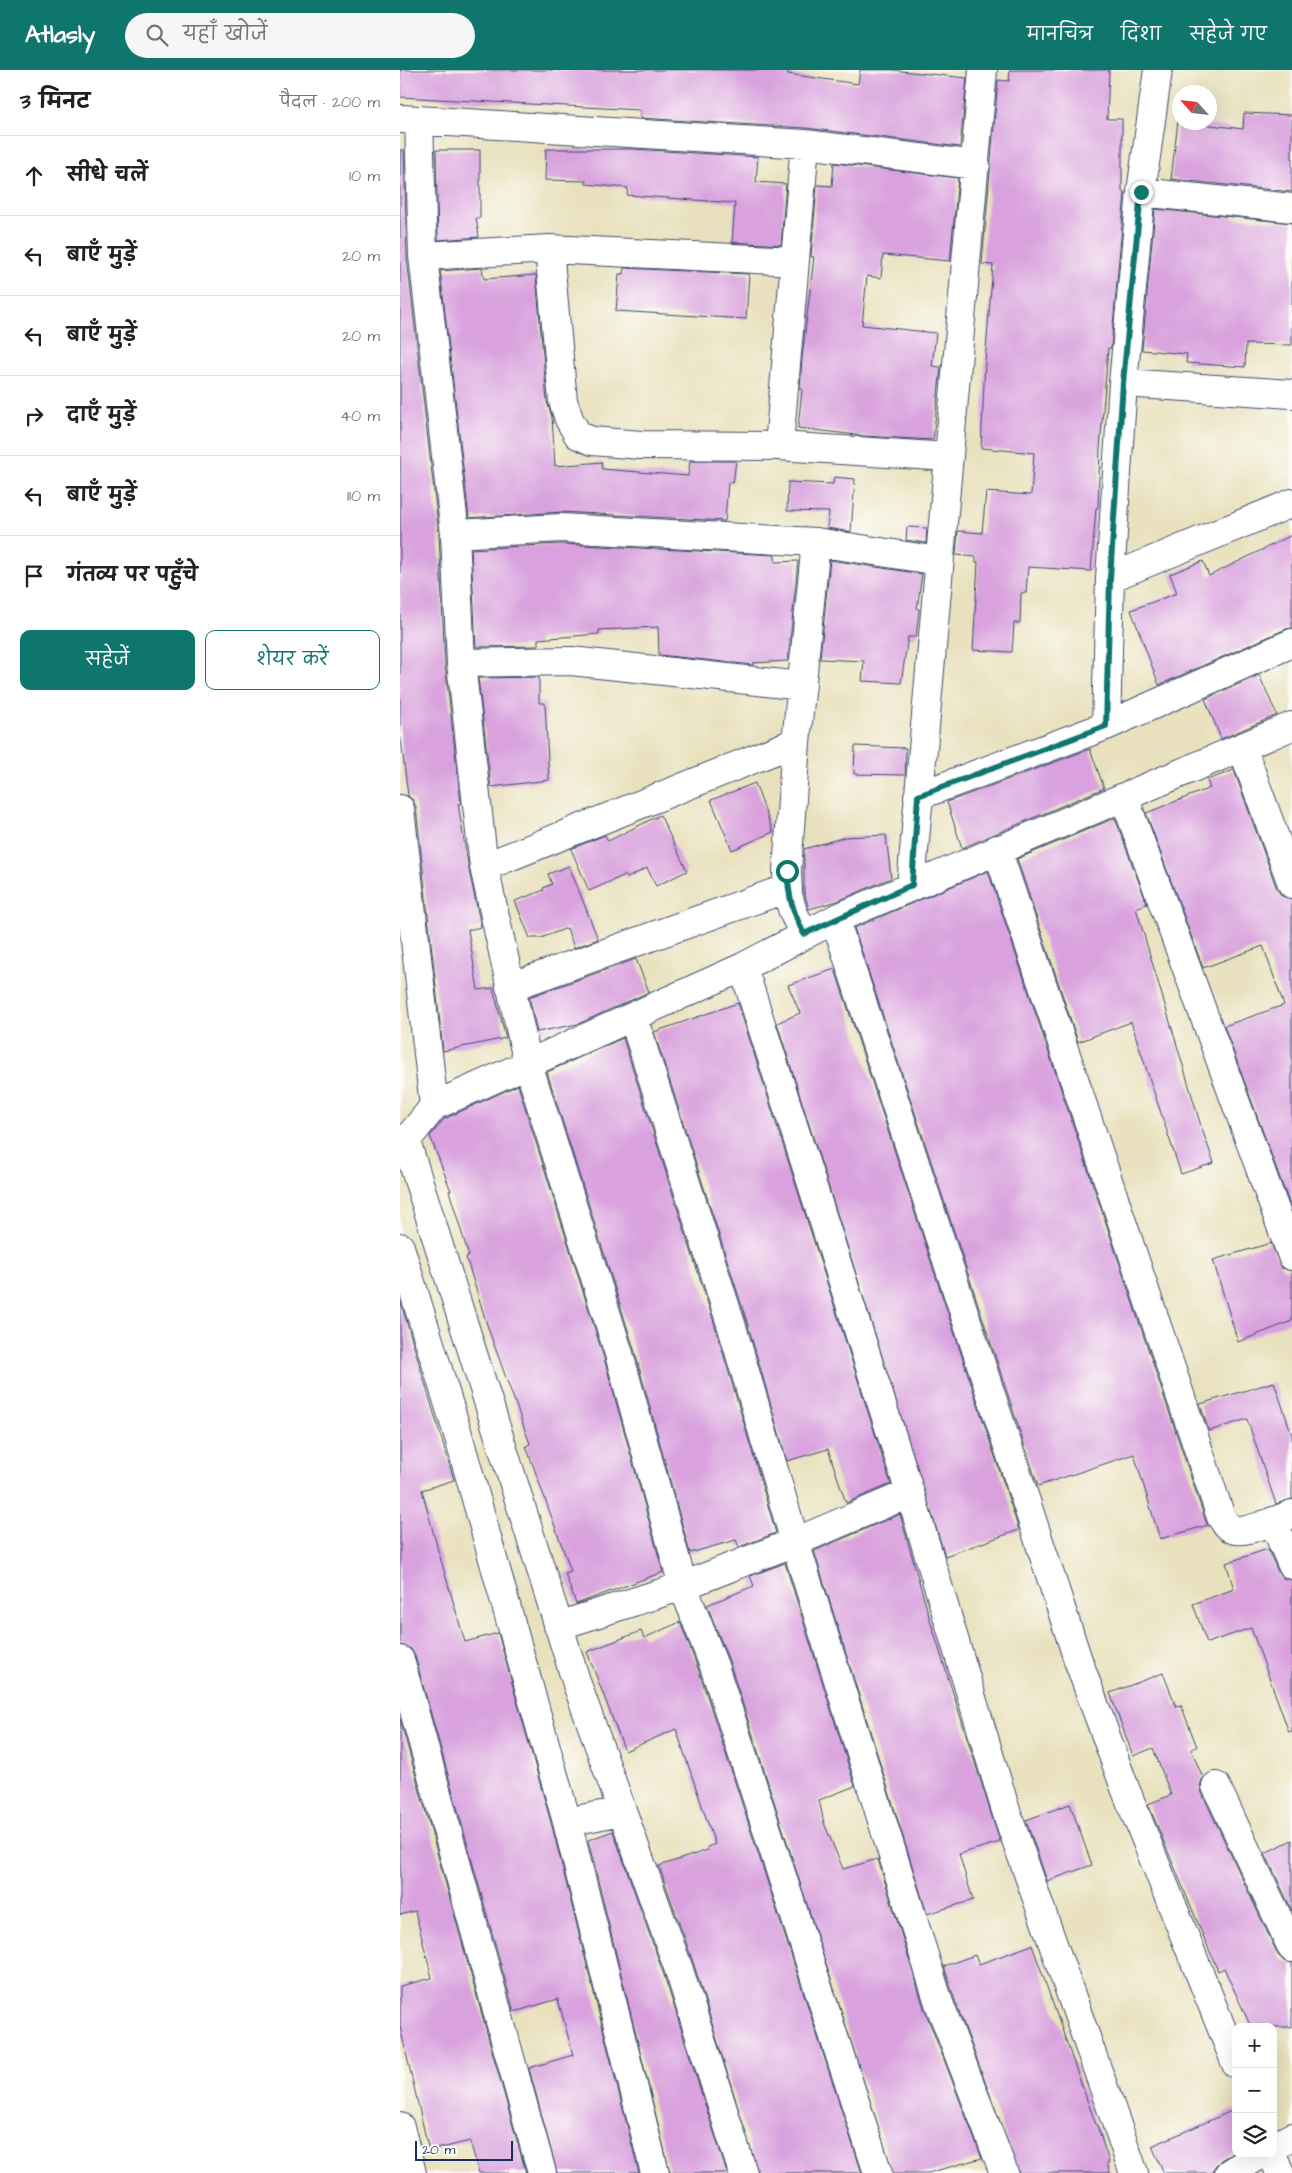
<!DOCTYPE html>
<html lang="hi">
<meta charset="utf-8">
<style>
body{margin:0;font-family:"Architects Daughter","Playpen Sans Deva",sans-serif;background:#f6f6f6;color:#202124}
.controls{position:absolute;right:15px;bottom:15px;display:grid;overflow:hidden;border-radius:10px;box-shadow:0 5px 20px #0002}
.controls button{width:45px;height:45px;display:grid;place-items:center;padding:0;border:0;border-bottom:1px solid #e0e0e0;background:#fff;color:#202124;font:25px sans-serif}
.compass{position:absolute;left:772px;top:15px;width:45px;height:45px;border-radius:50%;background:#fff;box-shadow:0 5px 20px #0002;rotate:297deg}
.scale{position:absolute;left:15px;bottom:12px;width:98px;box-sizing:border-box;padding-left:5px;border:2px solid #1b2f5e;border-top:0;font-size:14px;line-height:18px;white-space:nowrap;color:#1b2f5e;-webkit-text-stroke:4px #fdfcf7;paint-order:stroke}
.stop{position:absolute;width:15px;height:15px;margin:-11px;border:4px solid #0f766e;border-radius:50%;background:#fff}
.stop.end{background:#0f766e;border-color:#fff;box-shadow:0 1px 5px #0008}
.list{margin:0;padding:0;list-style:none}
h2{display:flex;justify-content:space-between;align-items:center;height:65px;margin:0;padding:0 20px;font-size:21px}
h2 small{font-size:16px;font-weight:400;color:#757577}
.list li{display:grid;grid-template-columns:32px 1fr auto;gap:15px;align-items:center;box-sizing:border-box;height:80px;padding:0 20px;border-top:1px solid #e0e0e0}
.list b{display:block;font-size:19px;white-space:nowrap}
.list em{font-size:16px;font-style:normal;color:#757577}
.actions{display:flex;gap:10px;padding:15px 20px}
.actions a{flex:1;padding:11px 0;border:1px solid #0f766e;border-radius:10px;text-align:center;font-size:18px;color:#0f766e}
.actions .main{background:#0f766e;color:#fff}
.icon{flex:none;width:28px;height:28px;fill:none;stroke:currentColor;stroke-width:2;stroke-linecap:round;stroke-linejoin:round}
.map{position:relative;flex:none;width:892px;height:2103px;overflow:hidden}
header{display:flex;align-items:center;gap:30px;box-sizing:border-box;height:70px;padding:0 25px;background:#0f766e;color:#fff}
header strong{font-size:24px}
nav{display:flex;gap:28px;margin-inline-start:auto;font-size:18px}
.search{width:350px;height:45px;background:#f6f6f6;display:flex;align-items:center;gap:12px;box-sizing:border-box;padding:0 18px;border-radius:28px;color:#757577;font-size:19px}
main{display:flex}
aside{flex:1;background:#fff}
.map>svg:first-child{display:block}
.building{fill:#d9a2de}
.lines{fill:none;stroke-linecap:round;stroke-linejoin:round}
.street-casing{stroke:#3a4a6c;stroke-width:30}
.street{stroke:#fff;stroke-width:28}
.route{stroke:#0f766e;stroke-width:6}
</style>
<header>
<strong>Atlasly</strong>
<div class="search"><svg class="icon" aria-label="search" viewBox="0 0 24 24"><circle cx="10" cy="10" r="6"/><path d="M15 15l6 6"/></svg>यहाँ खोजें</div>
<nav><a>मानचित्र</a><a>दिशा</a><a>सहेजे गए</a></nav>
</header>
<main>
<aside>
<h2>3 मिनट<small>पैदल · 200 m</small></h2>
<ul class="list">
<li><svg class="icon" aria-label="ahead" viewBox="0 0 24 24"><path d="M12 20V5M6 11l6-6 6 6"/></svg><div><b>सीधे चलें</b></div><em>10 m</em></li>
<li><svg class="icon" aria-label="left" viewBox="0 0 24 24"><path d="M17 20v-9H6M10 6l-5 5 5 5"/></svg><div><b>बाएँ मुड़ें</b></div><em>20 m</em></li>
<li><svg class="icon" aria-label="left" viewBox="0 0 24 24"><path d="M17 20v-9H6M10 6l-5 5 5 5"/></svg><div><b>बाएँ मुड़ें</b></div><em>20 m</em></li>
<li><svg class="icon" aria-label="right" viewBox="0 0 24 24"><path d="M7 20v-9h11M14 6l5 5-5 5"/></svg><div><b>दाएँ मुड़ें</b></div><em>40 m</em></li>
<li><svg class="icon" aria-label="left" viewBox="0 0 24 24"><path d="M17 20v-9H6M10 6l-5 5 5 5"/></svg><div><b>बाएँ मुड़ें</b></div><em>110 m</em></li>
<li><svg class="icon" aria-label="arrive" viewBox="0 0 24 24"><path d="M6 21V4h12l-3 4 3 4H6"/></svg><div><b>गंतव्य पर पहुँचे</b></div></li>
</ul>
<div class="actions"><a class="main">सहेजें</a><a>शेयर करें</a></div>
</aside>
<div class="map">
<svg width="892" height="2103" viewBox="0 0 892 2103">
<rect width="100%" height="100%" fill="#fdfcf7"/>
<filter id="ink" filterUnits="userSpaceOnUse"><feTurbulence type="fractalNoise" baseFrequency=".02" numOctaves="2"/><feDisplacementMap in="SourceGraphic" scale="10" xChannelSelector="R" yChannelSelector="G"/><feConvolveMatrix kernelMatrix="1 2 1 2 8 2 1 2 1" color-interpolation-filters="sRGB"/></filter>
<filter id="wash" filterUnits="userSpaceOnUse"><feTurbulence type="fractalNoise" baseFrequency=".0096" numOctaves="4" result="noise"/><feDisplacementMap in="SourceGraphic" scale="20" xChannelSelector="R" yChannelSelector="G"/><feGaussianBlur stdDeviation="1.12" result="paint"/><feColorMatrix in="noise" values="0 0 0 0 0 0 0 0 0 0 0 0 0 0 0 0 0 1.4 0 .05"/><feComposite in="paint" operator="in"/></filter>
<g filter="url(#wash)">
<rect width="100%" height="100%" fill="#e9e1be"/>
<g id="blocks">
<!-- building -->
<path class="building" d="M 0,0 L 388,0 L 388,4 L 458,14 L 460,0 L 492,0 L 567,8 L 560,77 L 406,58 L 240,48 L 240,40 L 0,27 Z
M 610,0 L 709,0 L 707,49 L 722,49 L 722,122 L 725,122 L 711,278 L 708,278 L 700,378 L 698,438 L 696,438 L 691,501 L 628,497 L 626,523 L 621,523 L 620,553 L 614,553 L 612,582 L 573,580 L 578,492 L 576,492 L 576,487 L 556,485 L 558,461 L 582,463 L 586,422 L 631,425 L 634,383 L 581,378 L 585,292 L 593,195 L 582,194 L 598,10 L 609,11 Z
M 844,43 L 892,45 L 892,122 L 771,109 L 778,51 L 843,59 Z
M 146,79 L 233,79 L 358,87 L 356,112 L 386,114 L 381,175 L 332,172 L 335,133 L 227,125 L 228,118 L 186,114 L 186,111 L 145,110 Z
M 0,80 L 4,80 L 7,188 L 39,465 L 45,594 L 61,734 L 58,734 L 69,800 L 81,857 L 68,860 L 78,920 L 93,918 L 106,968 L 43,981 L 16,737 L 13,730 L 8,726 L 0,662 Z
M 36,80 L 80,80 L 80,148 L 76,148 L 79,167 L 38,170 Z
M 434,93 L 558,108 L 550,191 L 483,185 L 481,208 L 467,206 L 462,255 L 536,263 L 532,296 L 541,297 L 533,370 L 465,366 L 398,358 L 402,319 L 400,319 L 402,288 L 414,187 L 411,187 L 417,115 L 432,116 Z
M 755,139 L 892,153 L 892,275 L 846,274 L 845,297 L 786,293 L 787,284 L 742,280 Z
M 82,198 L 84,209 L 136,205 L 147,332 L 152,347 L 155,396 L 202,392 L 202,399 L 288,406 L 290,391 L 336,391 L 333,413 L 328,412 L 325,451 L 162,442 L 69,448 L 40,201 Z
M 224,198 L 349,204 L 346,249 L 216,241 L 219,204 L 223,204 Z
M 434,407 L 455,409 L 451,462 L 427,458 L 429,442 L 387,441 L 388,412 L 433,414 Z
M 507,457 L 527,458 L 526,473 L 506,470 Z
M 892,465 L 892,558 L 886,559 L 759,615 L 731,540 L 777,523 L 770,504 L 803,491 L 809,506 Z
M 161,474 L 375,485 L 375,492 L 398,491 L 388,591 L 353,593 L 353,595 L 259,585 L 258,557 L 199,560 L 199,564 L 138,569 L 138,576 L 76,577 L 71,479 Z
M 430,490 L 522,504 L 517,539 L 519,539 L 516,567 L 508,567 L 501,613 L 462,611 L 464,591 L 420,589 Z
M 859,605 L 877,645 L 821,669 L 805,629 Z
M 139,607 L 139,633 L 145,633 L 149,710 L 91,717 L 78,608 Z
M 455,676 L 506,678 L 505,705 L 454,704 Z
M 690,679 L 704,718 L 562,778 L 547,732 Z
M 834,700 L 877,819 L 882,826 L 892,829 L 892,1141 L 824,956 L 884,935 L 863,876 L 803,898 L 746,743 L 810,718 L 807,710 Z
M 355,713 L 373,762 L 332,780 L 311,730 Z
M 260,745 L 287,801 L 256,816 L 247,798 L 227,808 L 225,805 L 189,821 L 171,779 L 205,765 L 208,771 Z
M 715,748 L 747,834 L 736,838 L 801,1056 L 814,1093 L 781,1104 L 731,952 L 678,972 L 617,789 Z
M 486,765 L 491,808 L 438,831 L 409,839 L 404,822 L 404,779 L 445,767 Z
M 169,796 L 198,869 L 174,878 L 167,858 L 141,868 L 130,868 L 115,831 L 144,820 L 143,818 L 152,814 L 148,804 Z
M 588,801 L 806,1452 L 808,1455 L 760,1469 L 734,1384 L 638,1416 L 454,858 Z
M 236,889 L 249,922 L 178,954 L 137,962 L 129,927 Z
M 435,899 L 619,1460 L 545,1486 L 377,953 L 400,943 L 388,915 Z
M 338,933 L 491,1414 L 446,1433 L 428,1379 L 387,1391 L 347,1252 L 254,962 Z
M 223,968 L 317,1262 L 376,1463 L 339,1477 L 336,1470 L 290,1483 L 234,1279 L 147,1002 Z
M 118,1015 L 204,1288 L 263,1502 L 176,1534 L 165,1503 L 171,1501 L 126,1376 L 130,1374 L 88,1258 L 66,1187 L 69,1186 L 49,1121 L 51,1121 L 30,1066 L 44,1049 Z
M 871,1173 L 882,1198 L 892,1201 L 892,1251 L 838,1272 L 813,1190 Z
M 0,1230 L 54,1410 L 22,1420 L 38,1480 L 65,1572 L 98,1563 L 152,1756 L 239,2103 L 157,2103 L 129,1998 L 173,1985 L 158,1929 L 114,1942 L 15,1586 L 11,1579 L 0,1575 Z
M 874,1312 L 892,1365 L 892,1429 L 876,1434 L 847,1349 L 809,1361 L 800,1334 Z
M 500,1444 L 530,1550 L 600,1772 L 559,1784 L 573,1830 L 527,1844 L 414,1481 Z
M 868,1479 L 878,1502 L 883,1508 L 892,1510 L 892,1661 L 889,1662 L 851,1558 L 807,1573 L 793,1534 L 834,1519 L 826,1493 Z
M 385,1493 L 455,1716 L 419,1730 L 424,1753 L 443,1799 L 478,1789 L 524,1938 L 582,2088 L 528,2103 L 493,2103 L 329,1591 L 307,1535 L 354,1516 L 350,1506 Z
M 280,1552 L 299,1601 L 462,2103 L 358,2103 L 294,1895 L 259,1796 L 308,1780 L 307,1777 L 315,1774 L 276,1659 L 225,1681 L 187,1582 L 241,1561 L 244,1568 Z
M 763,1603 L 776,1636 L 781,1635 L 797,1677 L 791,1679 L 803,1708 L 800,1715 L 802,1723 L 878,1885 L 884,1891 L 892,1893 L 892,1957 L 851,1957 L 824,1898 L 818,1901 L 748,1734 L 771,1725 L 753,1678 L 733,1686 L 710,1623 Z
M 0,1649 L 126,2103 L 79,2103 L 70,2071 L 29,2081 L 0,1957 L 0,1916 L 32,1908 L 15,1841 L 0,1845 Z
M 670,1734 L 692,1795 L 647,1811 L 626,1750 Z
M 213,1761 L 264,1905 L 327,2103 L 270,2103 L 188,1770 Z
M 892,1770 L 892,1841 L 865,1783 Z
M 632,1875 L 696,2055 L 697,2055 L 709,2092 L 707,2093 L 710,2103 L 619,2103 L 554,1928 L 544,1896 L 575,1885 L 579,1894 Z
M 836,2039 L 836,2081 L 821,2090 L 815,2096 L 813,2103 L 764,2103 L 752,2076 Z"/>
</g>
</g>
<g filter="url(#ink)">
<use href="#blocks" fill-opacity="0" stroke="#3a4a6c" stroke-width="1"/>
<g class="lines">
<defs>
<path id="street" d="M 758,0 L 741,122 L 723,313 L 710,508 L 706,656 L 892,573
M 1,49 L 405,74 L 576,95
M 19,50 L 23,186 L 55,464 L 61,593 L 84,797 L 128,994 L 219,1284 L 283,1516 L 314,1596 L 478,2103
M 741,122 L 892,138
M 149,179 L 163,331 L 169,349 L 178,365 L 192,371 L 241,375 L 379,376 L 549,387
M 23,186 L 149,179 L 395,191
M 723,313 L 892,324
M 379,376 L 405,74
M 55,464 L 161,458 L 416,472 L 539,491
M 710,508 L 892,433
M 61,593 L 171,591 L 402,616
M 396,672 L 387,801 L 388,825 L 393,842 L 404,864
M 842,677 L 892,814
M 518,726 L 706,656
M 724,727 L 892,1186
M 0,739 L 34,1036
M 597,779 L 821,1447 C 824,1452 828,1458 835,1460 C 847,1463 879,1449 892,1444
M 84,797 L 396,672 L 416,472
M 511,815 L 583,0
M 435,849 L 678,1590 L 725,1718 L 836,1994
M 343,897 L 510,1423 L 607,1744 L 734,2103
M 110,917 L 388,818
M 233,947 L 332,1257 L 395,1472 L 539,1933 L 604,2103
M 0,1177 L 57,1361 L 167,1752 L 255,2103
M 873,1451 L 892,1495
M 158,1556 L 283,1516 L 395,1472 L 510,1423
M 0,1590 L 142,2103
M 816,1716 L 892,1878
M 167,1752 L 221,1741
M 0,2057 L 12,2103
M 873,2077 L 892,2067
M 872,2084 L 880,2103
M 343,2103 L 279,1900 L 177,1614 L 6,1071 L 34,1036 L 343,897 L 435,849 L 892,656
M 829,2103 L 861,2084"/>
</defs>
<!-- street casing -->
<use href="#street" class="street-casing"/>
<!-- street -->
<use href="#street" class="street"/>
</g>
</g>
<g class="lines" filter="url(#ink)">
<!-- route -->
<path class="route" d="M 387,801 C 389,828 392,840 404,864 L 512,815 L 518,726 L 706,656 L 710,508 L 723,313 L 741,122"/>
</g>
</svg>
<div class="controls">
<button>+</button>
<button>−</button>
<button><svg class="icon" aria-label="layers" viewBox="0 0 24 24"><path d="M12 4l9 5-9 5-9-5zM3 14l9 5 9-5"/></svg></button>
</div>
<svg class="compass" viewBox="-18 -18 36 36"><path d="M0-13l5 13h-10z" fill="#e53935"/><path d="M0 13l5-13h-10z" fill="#757577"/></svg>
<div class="scale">20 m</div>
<div class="stop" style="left:387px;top:801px"></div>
<div class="stop end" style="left:741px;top:122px"></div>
</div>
</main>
